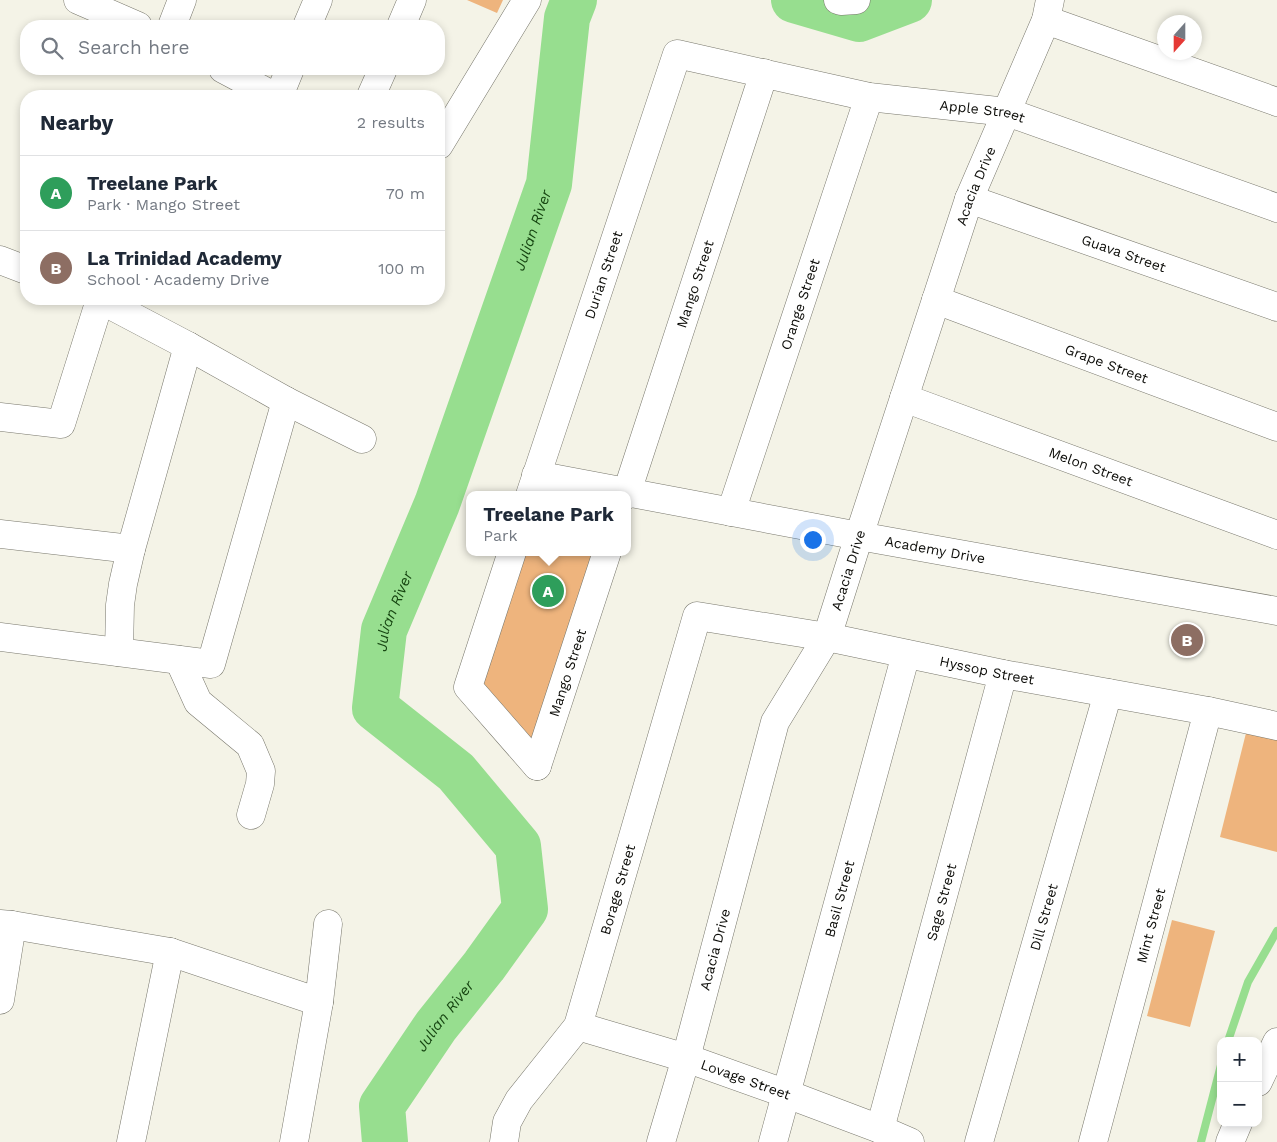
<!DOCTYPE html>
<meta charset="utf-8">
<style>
body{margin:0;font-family:"Work Sans",sans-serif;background:#f6f6f7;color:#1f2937}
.controls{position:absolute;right:15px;bottom:15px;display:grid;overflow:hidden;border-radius:10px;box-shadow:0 2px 8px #0003}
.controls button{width:45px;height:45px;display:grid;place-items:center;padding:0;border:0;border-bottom:1px solid #e0e1e3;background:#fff;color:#1f2937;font:25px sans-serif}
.compass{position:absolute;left:1157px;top:15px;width:45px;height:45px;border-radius:50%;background:#fff;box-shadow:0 2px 8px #0003;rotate:201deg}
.you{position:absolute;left:812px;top:539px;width:18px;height:18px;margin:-12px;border:4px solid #fff;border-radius:50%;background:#1a73e8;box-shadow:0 0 0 8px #1a73e833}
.badge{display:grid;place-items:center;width:32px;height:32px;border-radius:50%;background:#a1094a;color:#fff;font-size:16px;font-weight:700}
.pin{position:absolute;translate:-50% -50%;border:2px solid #fff;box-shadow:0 1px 5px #0006}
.popup{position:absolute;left:466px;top:491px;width:165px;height:65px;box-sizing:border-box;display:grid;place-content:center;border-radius:10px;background:#fff;filter:drop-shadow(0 1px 4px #0005);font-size:16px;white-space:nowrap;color:#747a83}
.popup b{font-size:19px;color:#1f2937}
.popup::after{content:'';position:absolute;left:50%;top:100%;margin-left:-10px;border:10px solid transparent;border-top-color:#fff}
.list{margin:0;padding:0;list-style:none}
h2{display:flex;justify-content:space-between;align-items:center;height:65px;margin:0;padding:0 20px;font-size:21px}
h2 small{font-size:16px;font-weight:400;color:#747a83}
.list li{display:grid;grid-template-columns:32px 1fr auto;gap:15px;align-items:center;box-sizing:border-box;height:75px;padding:0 20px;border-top:1px solid #e0e1e3}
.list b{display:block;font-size:19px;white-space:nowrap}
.list p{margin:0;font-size:16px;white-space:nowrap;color:#747a83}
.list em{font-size:16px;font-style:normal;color:#747a83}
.icon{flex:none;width:28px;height:28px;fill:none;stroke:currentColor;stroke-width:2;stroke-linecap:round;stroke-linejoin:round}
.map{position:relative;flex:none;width:1277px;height:1142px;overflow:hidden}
.search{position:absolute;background:#fff;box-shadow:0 2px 8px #0003;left:20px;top:20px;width:425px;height:55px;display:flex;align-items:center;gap:12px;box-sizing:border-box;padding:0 18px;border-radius:20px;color:#747a83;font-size:19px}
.panel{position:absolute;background:#fff;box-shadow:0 2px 8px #0003;left:20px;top:90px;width:425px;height:215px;border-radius:20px}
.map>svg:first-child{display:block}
.green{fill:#eeb47d}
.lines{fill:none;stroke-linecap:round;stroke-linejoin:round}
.stream{stroke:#97de8f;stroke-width:8}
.river{stroke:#97de8f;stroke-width:46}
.minor-casing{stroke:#78776c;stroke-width:29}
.minor{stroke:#fff;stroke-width:28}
.labels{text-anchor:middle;stroke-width:4.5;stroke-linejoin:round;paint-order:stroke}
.street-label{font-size:14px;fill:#0c0c08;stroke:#fff}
.water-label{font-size:15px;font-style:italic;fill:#174612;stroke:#fff}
</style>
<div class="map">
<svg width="1277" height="1142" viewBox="0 0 1277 1142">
<rect width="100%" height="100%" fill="#f4f3e7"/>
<!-- green -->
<path class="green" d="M 467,0 L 503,0 L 497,13 Z
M 520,552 L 601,552 L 535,752 L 478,685 Z
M 1247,729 L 1277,736 L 1277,852 L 1220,837 Z
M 1172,920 L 1215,931 L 1190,1027 L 1147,1016 Z"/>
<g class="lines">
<!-- stream -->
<path class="stream" d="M 1228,1041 L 1248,982 L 1277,931
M 1201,1142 L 1221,1065"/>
<!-- river -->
<g class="river">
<path d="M 794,0 L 859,19 L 909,0"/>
<path id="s1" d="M 385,1142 L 382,1106 L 436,1026 L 484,966 L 525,909 L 518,846 L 456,772 L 375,708 L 384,630 L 437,504 L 549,184 L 567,18 L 574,0"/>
</g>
<defs>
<g id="minor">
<path d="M 78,0 L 138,26"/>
<path d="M 838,0 L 841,1 L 856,0"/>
<path d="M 1046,20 L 1277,102"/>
<path d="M 172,26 L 182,0"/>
<path d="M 307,26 L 318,0"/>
<path d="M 401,26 L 412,0"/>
<path d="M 223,69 L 274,96"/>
<path d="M 279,96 L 290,69"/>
<path d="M 371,96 L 383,69"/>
<path d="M 439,145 L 527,0"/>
<path id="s2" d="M 969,199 L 1277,307"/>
<path d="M 0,260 L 26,270"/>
<path d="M 99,299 L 188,346 L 286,401 L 362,439"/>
<path id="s3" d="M 936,300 L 1277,427"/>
<path id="s4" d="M 904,398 L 1277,535"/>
<path d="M 0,417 L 61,424 L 100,300"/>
<path id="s5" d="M 536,475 L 859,536 L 1277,611"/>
<path id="s6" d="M 530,495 L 677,54 L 869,97 L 1007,112 L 1277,208"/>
<path id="s7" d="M 626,495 L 764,73"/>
<path id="s8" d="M 731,512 L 869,97"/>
<path d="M 0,534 L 131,549 L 188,346"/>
<path d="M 512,552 L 468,687 L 537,766"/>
<path d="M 0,637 L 211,664 L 286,401"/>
<path d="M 119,652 L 120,605 L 123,584 L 131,549"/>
<path d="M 179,660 L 198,702 L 250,745 L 261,771 L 260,784 L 251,815"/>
<path id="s9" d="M 537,766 L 607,552"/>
<path d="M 0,924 L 12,925 L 170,952 L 319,1002 L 294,1142"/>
<path d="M 0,1000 L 12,925"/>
<path d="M 319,1002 L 328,924"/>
<path id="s10" d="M 578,1026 L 686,1058 L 787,1094 L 880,1129 L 910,1142"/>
<path d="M 1258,1082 L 1277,1042"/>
<path id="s11" d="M 880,1129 L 1003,674"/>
<path d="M 131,1142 L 170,952"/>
<path id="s12" d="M 504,1142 L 507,1122 L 519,1100 L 578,1026 L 697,616 L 827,637 L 1003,674 L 1208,711 L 1277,726"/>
<path id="s13" d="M 661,1142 L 686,1058 L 775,722 L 827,637 L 859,536 L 969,199 L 1046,20 L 1050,0"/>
<path id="s14" d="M 773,1142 L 906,654"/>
<path id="s15" d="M 979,1142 L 1108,693"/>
<path id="s16" d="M 1093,1142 L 1208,711"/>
<path d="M 1230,1142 L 1238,1123"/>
</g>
</defs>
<!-- minor casing -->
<use href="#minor" class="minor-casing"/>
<!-- minor -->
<use href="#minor" class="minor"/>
</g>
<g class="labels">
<!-- street labels -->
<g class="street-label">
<text dy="5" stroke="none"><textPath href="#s6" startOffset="776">Apple Street</textPath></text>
<text dy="5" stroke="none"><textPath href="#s13" startOffset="1010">Acacia Drive</textPath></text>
<text dy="5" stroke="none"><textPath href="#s2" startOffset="164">Guava Street</textPath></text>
<text dy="5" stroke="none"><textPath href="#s6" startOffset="232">Durian Street</textPath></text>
<text dy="5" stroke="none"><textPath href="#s7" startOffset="222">Mango Street</textPath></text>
<text dy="5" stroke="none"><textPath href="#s8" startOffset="219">Orange Street</textPath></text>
<text dy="5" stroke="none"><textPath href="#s3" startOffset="182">Grape Street</textPath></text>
<text dy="5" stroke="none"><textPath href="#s4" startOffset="199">Melon Street</textPath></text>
<text dy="5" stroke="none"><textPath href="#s5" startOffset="406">Academy Drive</textPath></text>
<text dy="5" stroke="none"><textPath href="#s13" startOffset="605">Acacia Drive</textPath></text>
<text dy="5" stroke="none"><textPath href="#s12" startOffset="862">Hyssop Street</textPath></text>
<text dy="5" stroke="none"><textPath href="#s9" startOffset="98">Mango Street</textPath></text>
<text dy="5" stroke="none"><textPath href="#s12" startOffset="282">Borage Street</textPath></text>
<text dy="5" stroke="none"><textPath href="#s14" startOffset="252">Basil Street</textPath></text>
<text dy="5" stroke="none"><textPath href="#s11" startOffset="235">Sage Street</textPath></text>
<text dy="5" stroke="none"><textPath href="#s15" startOffset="234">Dill Street</textPath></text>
<text dy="5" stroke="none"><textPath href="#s16" startOffset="224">Mint Street</textPath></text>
<text dy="5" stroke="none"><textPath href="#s13" startOffset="200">Acacia Drive</textPath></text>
<text dy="5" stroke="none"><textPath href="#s10" startOffset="176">Lovage Street</textPath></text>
</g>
<!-- water labels -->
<g class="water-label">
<text dy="5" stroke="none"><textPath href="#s1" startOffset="1048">Julian River</textPath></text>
<text dy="5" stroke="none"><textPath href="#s1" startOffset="642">Julian River</textPath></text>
<text dy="5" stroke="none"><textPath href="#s1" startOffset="146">Julian River</textPath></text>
</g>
</g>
</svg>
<div class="controls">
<button>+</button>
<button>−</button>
</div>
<svg class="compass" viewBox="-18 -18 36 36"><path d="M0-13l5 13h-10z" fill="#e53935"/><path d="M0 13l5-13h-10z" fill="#747a83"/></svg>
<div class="you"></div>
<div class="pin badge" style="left:548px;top:591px;background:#2e9e5b">A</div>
<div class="popup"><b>Treelane Park</b>Park</div>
<div class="pin badge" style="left:1187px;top:640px;background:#8d6e63">B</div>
<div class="search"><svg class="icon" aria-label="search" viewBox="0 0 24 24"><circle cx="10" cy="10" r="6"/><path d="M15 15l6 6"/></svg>Search here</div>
<section class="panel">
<h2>Nearby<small>2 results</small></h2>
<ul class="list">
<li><span class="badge" style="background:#2e9e5b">A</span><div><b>Treelane Park</b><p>Park · Mango Street</p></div><em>70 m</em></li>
<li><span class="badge" style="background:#8d6e63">B</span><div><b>La Trinidad Academy</b><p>School · Academy Drive</p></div><em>100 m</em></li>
</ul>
</section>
</div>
